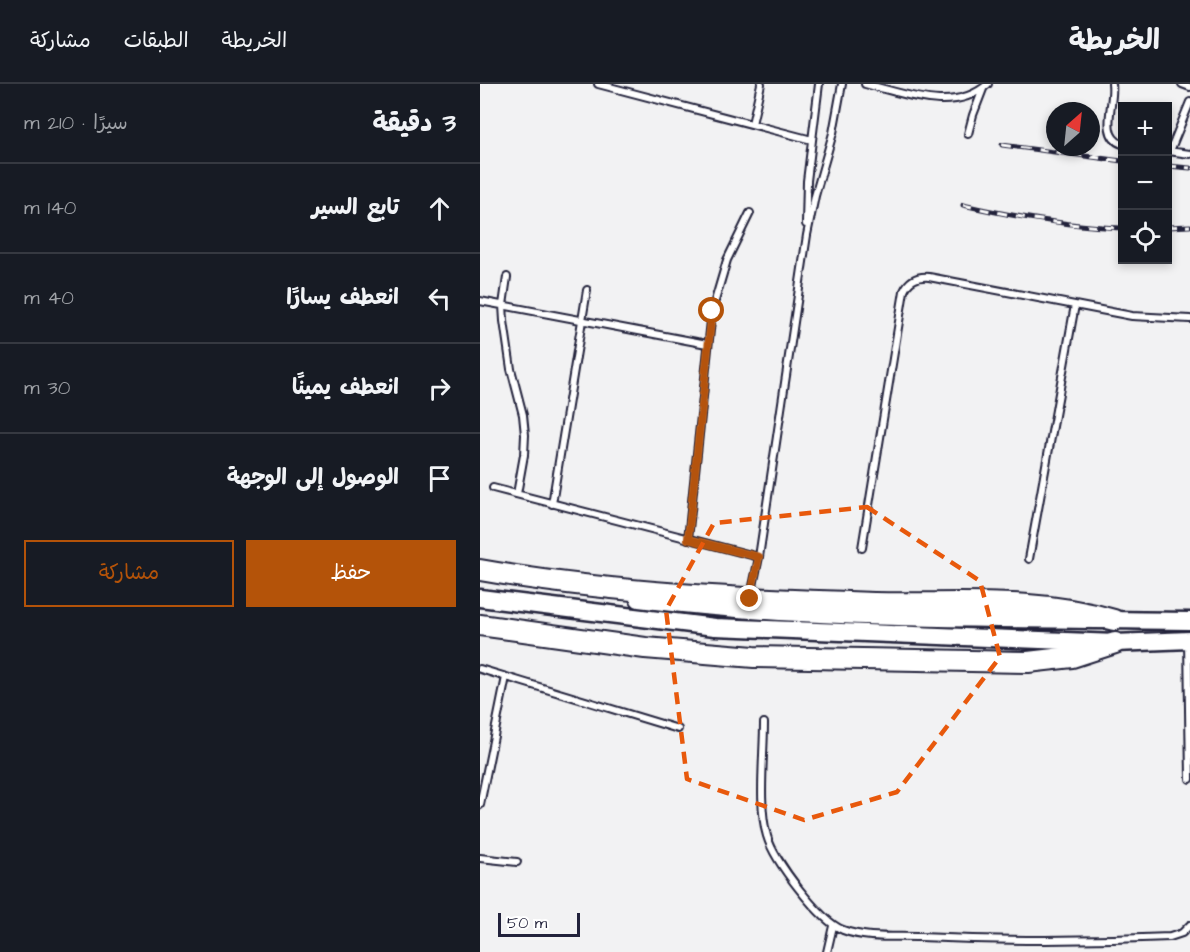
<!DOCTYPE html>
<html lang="ar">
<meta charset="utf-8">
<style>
body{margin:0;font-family:"Architects Daughter","Playpen Sans Arabic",sans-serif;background:#242831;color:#f1f3f6;direction:rtl}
.controls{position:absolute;right:18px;top:18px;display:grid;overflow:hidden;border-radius:0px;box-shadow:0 3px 9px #0003}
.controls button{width:54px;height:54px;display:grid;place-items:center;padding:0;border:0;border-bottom:2px solid #363941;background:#171b24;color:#f1f3f6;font:30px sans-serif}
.compass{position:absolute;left:566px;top:18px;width:54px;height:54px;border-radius:50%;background:#171b24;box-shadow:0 3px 9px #0003;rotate:27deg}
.scale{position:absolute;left:18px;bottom:15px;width:82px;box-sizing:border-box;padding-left:6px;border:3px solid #22223b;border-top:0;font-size:16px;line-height:21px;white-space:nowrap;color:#22223b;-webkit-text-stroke:4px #fff;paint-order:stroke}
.stop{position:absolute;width:18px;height:18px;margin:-14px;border:4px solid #b45309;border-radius:50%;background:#fff}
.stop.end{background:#b45309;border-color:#fff;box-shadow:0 2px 6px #0008}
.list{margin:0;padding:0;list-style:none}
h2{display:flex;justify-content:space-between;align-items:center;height:78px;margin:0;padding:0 24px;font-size:26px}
h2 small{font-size:20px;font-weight:400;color:#9ea1a6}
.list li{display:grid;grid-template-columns:39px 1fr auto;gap:18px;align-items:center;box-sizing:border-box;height:90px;padding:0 24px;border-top:2px solid #363941}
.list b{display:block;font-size:22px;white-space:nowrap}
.list em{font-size:20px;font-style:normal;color:#9ea1a6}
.actions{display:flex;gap:12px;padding:18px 24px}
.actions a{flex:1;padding:14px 0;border:2px solid #b45309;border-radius:0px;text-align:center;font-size:21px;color:#b45309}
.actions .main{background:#b45309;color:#fff}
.icon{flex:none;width:33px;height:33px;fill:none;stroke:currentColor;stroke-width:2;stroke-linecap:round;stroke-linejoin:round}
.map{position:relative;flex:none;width:710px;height:868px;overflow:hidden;direction:ltr}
header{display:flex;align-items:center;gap:36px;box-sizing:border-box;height:84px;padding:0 30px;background:#171b24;border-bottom:2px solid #363941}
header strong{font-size:28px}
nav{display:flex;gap:33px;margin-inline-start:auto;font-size:21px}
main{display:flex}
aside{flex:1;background:#171b24}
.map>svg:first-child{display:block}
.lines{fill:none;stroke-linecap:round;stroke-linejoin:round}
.service-casing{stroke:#22223b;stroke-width:10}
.secondary-casing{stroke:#22223b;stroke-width:21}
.trunk-casing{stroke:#22223b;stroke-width:24}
.service{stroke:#fff;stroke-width:6}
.secondary{stroke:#fff;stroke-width:16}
.trunk{stroke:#fff;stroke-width:20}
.rail-casing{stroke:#22223b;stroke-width:5}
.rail{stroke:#fff;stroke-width:3;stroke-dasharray:9;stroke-linecap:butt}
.route{stroke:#b45309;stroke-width:8}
.marked{fill:none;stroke:#e8590c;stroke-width:4.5;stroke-dasharray:12 8;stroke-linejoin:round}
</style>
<header>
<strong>الخريطة</strong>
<nav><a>الخريطة</a><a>الطبقات</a><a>مشاركة</a></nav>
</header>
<main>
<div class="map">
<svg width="710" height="868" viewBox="0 0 710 868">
<rect width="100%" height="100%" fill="#f2f2f3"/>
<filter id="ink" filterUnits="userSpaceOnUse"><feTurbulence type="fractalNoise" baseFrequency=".0167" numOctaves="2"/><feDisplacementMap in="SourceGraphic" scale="12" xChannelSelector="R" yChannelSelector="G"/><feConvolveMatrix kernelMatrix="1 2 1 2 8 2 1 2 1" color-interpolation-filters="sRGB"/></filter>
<g filter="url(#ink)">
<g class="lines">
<defs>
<path id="service" d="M 118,0 L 332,56
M 385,0 C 424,9 473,31 508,0
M 632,0 C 635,19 619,52 642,60
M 702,0 L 710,3
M 272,40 L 281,0
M 488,50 L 493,31 L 503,5
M 688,67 L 710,70
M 690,67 L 710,18
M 326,140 L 327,97 L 339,0
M 27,193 L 23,221 L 24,237 L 31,285 L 43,331 L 45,351 L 44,371 L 37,410
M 0,217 L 227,260
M 13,404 L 279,473
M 72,420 L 107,206
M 208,455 L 232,227 L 247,176 L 270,129
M 382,464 L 424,207 C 429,196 437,192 449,193 L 652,232 L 710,235
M 549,475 L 595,221
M 271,512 L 279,473 L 327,151 L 335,112 L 353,49 L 362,0
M 708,556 L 710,695
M 0,585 L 198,645
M 284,639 C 284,671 278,723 287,752 C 294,777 340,837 363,846 C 386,855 415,852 440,853 C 524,857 606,857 690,853 L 702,849 L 710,841
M 0,721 L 26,593
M 0,774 L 37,778
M 347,868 L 353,842"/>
<path id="secondary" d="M 0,514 L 235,543 L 635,559 L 710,556
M 159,515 C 341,538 526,534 710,537"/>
<path id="trunk" d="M 0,486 C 130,509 263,515 394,519 C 475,521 556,512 634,536
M 0,541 L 165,564 L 274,573 L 548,578 L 592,573 L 635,559"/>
</defs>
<!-- service casing -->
<use href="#service" class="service-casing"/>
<!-- secondary casing -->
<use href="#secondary" class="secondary-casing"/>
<!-- trunk casing -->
<use href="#trunk" class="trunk-casing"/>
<!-- service -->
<use href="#service" class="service"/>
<!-- secondary -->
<use href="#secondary" class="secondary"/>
<!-- trunk -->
<use href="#trunk" class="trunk"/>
<defs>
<path id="rail" d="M 522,61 L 642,77
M 688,82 L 710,84
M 483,121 C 536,133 588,142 642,144
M 688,143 L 710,142"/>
</defs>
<!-- rail casing -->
<use href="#rail" class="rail-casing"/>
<!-- rail -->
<use href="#rail" class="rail"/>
</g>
</g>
<g class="lines" filter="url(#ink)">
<!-- route -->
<path class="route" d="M 232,227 L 208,455 L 279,473 L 270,515"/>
</g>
<!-- marked area -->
<path class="marked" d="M 387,423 L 500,497 L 520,573 L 417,708 L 324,736 L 207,695 L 186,526 L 234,439 Z"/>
</svg>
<div class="controls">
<button>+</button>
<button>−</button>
<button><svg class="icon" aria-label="locate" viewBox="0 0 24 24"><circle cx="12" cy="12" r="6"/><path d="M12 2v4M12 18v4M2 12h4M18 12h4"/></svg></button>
</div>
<svg class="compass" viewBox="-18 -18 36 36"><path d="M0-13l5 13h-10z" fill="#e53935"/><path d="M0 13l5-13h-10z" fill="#9ea1a6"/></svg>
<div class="scale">50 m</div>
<div class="stop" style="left:232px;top:227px"></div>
<div class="stop end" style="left:270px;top:515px"></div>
</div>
<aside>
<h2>3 دقيقة<small>سيرًا · 210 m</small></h2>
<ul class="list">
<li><svg class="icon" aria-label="ahead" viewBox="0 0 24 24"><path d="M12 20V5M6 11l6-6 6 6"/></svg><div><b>تابع السير</b></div><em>140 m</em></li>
<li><svg class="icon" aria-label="left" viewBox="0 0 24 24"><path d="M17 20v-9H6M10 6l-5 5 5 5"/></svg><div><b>انعطف يسارًا</b></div><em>40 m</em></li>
<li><svg class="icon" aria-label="right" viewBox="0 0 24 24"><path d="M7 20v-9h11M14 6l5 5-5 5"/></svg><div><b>انعطف يمينًا</b></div><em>30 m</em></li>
<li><svg class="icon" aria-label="arrive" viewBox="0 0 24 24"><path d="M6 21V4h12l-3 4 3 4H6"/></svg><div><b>الوصول إلى الوجهة</b></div></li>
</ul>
<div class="actions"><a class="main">حفظ</a><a>مشاركة</a></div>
</aside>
</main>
